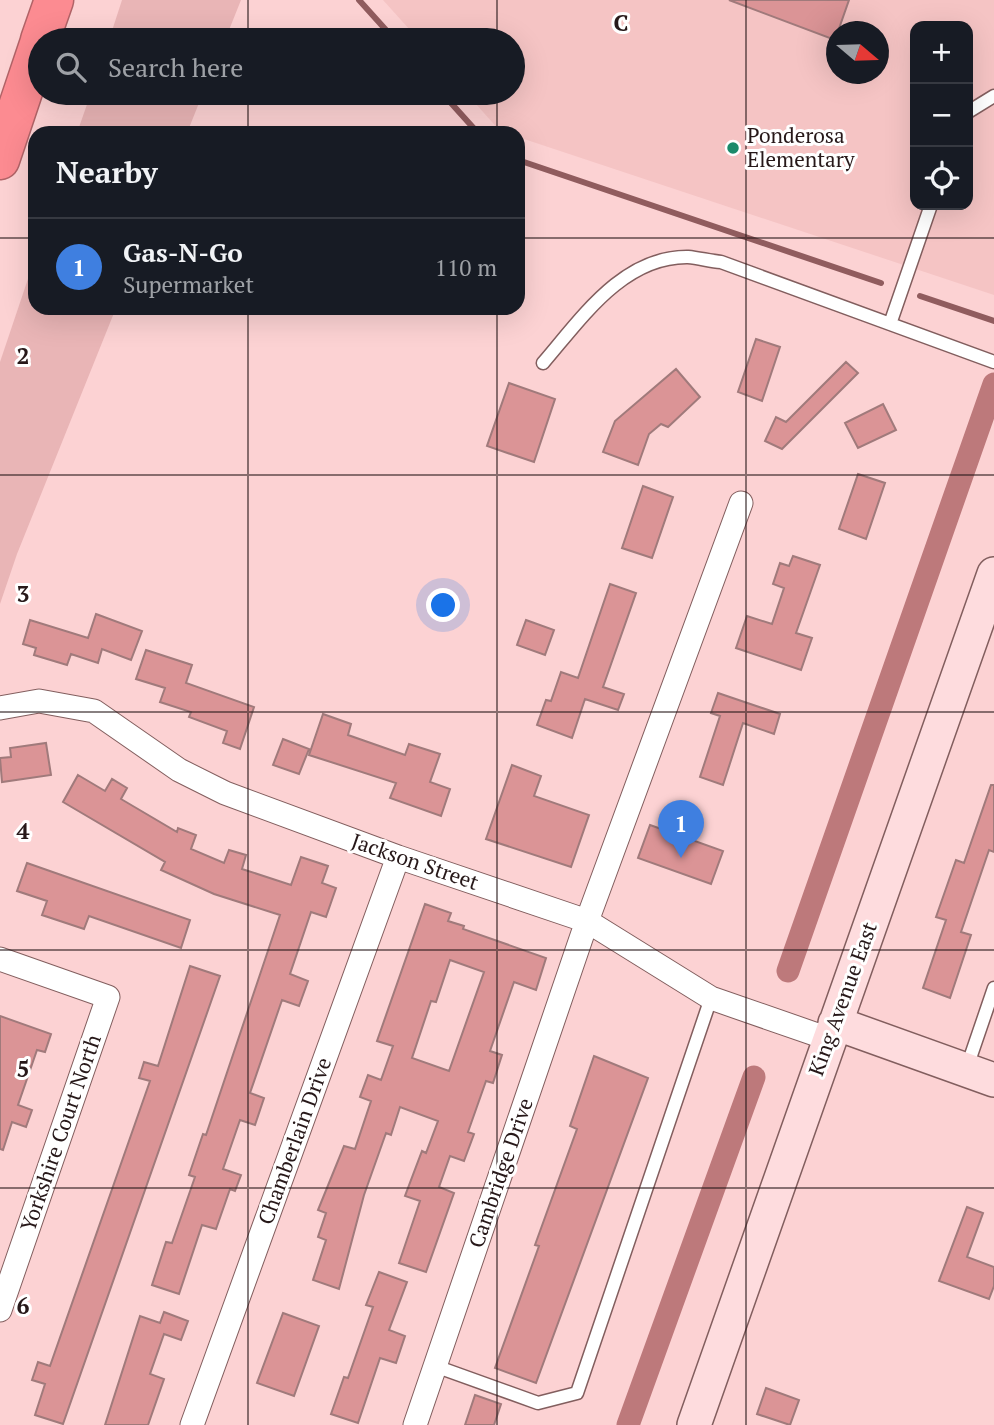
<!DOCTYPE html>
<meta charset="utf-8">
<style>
body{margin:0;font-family:"PT Serif",serif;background:#242831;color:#f1f3f6}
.controls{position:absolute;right:21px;top:21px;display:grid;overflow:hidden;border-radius:14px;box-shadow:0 7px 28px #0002}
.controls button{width:63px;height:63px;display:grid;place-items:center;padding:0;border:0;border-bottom:2px solid #363941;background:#171b24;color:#f1f3f6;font:35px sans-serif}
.compass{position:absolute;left:826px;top:21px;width:63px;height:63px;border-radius:50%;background:#171b24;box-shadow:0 7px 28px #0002;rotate:109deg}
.you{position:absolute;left:444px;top:606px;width:24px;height:24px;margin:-18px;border:5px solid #fff;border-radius:50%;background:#1a73e8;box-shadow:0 0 0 10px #1a73e833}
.badge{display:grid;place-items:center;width:46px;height:46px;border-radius:50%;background:#1b8a6a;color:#fff;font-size:23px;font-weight:700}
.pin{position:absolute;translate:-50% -58px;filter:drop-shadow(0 2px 4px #0008)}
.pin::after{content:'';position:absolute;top:37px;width:24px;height:21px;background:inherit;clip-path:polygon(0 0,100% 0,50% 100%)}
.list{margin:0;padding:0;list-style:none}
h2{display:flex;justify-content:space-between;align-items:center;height:91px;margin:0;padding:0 28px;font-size:30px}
h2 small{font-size:23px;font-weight:400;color:#9ea1a6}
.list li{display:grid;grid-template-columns:46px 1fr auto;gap:21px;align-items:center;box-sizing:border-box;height:98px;padding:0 28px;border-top:2px solid #363941}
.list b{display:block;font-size:26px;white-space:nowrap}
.list p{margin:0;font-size:23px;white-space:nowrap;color:#9ea1a6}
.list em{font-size:23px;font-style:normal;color:#9ea1a6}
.icon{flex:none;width:38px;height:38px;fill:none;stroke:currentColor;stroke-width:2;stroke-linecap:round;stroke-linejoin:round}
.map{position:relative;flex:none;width:994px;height:1425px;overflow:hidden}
.search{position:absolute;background:#171b24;box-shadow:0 7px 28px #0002;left:28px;top:28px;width:497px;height:77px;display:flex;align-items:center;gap:18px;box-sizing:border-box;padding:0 24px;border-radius:38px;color:#9ea1a6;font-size:26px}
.panel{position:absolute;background:#171b24;box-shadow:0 7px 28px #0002;left:28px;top:126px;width:497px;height:189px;border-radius:21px}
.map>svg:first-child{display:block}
.built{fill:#f5c4c4;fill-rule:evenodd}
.green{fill:#e9b5b6}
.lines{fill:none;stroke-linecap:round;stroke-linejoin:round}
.stream{stroke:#905c5e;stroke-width:6}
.canal{stroke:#bd797b;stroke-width:23}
.building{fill:#db9496;stroke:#a07a7b;stroke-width:2;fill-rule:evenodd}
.lane-casing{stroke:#825e5e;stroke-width:15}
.street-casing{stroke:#825e5e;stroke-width:25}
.secondary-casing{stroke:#825e5e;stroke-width:36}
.highway-casing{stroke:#b16367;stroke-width:41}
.lane{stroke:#fff;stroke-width:12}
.street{stroke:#fff;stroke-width:23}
.secondary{stroke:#fedcde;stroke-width:33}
.highway{stroke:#fc8b91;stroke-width:38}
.grid{fill:none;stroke:#271819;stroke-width:2;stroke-opacity:0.55}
.poi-dot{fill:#1b8a6a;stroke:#fff;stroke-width:2.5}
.labels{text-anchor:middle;stroke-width:6;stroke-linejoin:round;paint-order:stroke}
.poi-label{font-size:21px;fill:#271819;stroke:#fff;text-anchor:start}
.street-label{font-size:21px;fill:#271819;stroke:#fff}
.grid-label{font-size:23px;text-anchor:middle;font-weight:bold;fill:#271819;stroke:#fff;stroke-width:6;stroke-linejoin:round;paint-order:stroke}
</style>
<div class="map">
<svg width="994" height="1425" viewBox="0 0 994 1425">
<rect width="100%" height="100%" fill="#fcd2d3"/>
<!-- built -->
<path class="built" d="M 383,0 L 994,0 L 994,295 L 518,137 L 518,133 L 501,132 L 466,93 L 513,93 L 513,40 L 419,40 ZM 915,26 L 968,26 L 968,205 L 915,205 ZM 836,32 L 878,32 L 878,74 L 836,74 Z"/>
<!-- green -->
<path class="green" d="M 122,0 L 241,0 L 225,40 L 109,40 Z
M 91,93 L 203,93 L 187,133 L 77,133 Z
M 35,258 L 35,308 L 116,308 L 17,554 L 0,604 L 0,362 Z"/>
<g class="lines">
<!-- stream -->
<path class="stream" d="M 359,0 L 395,40
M 442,93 L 478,133
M 518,160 L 881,283
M 920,296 L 994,321"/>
<!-- canal -->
<path class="canal" d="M 788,971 L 994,384
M 628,1425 L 754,1077"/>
</g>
<!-- building -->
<path class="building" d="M 729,0 L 849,0 L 835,40 Z
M 756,339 L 780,347 L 762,401 L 738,392 Z
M 846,362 L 858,373 L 782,449 L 765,441 L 776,417 L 786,422 Z
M 676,369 L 700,397 L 668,427 L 661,424 L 649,434 L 638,465 L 603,452 L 615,421 Z
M 509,383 L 555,399 L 534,462 L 487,446 Z
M 883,404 L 896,430 L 858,448 L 845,423 Z
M 858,474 L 885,483 L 866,539 L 839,529 Z
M 643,486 L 673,497 L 652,558 L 622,548 Z
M 793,556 L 820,565 L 796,633 L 812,638 L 801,670 L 736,648 L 747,616 L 772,624 L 784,588 L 773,584 L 780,563 L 789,566 Z
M 610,584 L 636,593 L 603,687 L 624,694 L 618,710 L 585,699 L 572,738 L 537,725 L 546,700 L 551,701 L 561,672 L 578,678 Z
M 96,614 L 142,631 L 131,660 L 102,649 L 98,663 L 71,654 L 67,665 L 34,655 L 36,648 L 23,644 L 30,620 L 88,638 Z
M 526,620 L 554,630 L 545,655 L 517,645 Z
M 146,650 L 192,665 L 186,683 L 254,707 L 240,749 L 223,743 L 227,731 L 189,717 L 191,712 L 160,702 L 165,688 L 136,679 Z
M 718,693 L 780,714 L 774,734 L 743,723 L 723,785 L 700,777 L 720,716 L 711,713 Z
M 323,714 L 351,724 L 348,735 L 405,755 L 409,744 L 440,754 L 430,782 L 450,789 L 441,816 L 390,798 L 396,783 L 309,755 Z
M 283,739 L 309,749 L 299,774 L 273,765 Z
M 46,743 L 51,775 L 2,782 L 0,758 L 11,757 L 10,748 Z
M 512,765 L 541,776 L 534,796 L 589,815 L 571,867 L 486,839 Z
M 78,775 L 105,791 L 112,779 L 127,788 L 121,799 L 177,832 L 178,828 L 196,835 L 191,849 L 224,863 L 229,850 L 246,855 L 242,869 L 291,885 L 301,857 L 328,866 L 322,883 L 336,888 L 326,917 L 311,912 L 290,974 L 308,981 L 299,1006 L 282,1000 L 250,1093 L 264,1098 L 255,1125 L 240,1120 L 223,1169 L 241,1175 L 235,1191 L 230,1189 L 216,1229 L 202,1225 L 179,1294 L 152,1285 L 166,1242 L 172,1243 L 195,1177 L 189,1175 L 203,1134 L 206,1135 L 280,915 L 214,894 L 161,870 L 165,862 L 63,802 Z
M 991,785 L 994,785 L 994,852 L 989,850 L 961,932 L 971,935 L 950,998 L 923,988 L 946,920 L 936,917 L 956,860 L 964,863 Z
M 650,825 L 723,851 L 711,884 L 638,858 Z
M 27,863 L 190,920 L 181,948 L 89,916 L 84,929 L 42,915 L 47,901 L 17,891 Z
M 425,904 L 451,913 L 448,921 L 464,926 L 463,929 L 546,958 L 536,990 L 514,982 L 490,1051 L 502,1055 L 493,1083 L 486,1081 L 468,1132 L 474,1134 L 464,1161 L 450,1156 L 439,1187 L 454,1193 L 426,1272 L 399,1263 L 420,1201 L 405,1196 L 422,1151 L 426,1153 L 438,1121 L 400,1107 L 391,1135 L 386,1133 L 364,1195 L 339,1289 L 313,1280 L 326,1240 L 318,1237 L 326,1213 L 318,1210 L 344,1146 L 355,1149 L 371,1101 L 360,1097 L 368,1075 L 381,1080 L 393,1046 L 377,1041 ZM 450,960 L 484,972 L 449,1071 L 412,1058 L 431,1001 L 436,1002 Z
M 190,966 L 220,976 L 63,1424 L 35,1415 L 45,1384 L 32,1380 L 38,1362 L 50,1366 L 150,1081 L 139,1078 L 144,1062 L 158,1066 Z
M 0,1016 L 51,1034 L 45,1052 L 37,1050 L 18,1105 L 32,1110 L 26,1127 L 12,1122 L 3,1150 L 0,1149 Z
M 594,1056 L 648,1078 L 536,1383 L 495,1368 L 539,1246 L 535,1245 L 577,1129 L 570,1126 Z
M 967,1207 L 983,1213 L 967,1257 L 994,1267 L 994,1286 L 989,1299 L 939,1281 Z
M 379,1272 L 407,1282 L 389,1330 L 405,1336 L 396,1363 L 380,1358 L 358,1423 L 331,1414 L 344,1377 L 348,1378 L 373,1307 L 366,1305 Z
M 164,1312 L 188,1321 L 181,1340 L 164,1334 L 150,1374 L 164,1379 L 148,1425 L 105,1425 L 140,1316 L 160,1323 Z
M 283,1313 L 319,1326 L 294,1396 L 257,1383 Z
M 766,1388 L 799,1400 L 790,1425 L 757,1414 Z
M 475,1395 L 501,1404 L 494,1425 L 465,1425 Z"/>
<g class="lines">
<defs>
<path id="lane" d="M 968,112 L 994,96
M 890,324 L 931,205
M 543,363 C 581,319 623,256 688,257 C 699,258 710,261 721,262 L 994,362
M 966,1070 L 994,988
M 435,1366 L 538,1403 L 577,1393 L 711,998"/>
<path id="street" d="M 0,708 L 39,701 L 94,711 L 179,770 L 225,793 L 398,857 L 587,921 L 711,998 L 829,1039
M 0,959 L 108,997 L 0,1310
M 192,1425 L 398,857
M 415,1425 L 587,921 L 741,503"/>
<path id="secondary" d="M 835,1023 L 994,1080
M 694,1425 L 994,574"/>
<path id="highway" d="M 40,40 L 54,0
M 0,160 L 40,41"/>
</defs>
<!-- lane casing -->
<use href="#lane" class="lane-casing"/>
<!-- street casing -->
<use href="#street" class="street-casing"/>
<!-- secondary casing -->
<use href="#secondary" class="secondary-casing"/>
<!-- highway casing -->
<use href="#highway" class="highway-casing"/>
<!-- lane -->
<use href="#lane" class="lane"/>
<!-- street -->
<use href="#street" class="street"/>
<!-- secondary -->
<use href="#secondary" class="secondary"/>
<!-- highway -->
<use href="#highway" class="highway"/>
</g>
<!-- grid -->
<path class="grid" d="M 248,0 L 248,40M 497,0 L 497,40M 746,0 L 746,1425M 248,93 L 248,133M 497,93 L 497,133M 0,238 L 35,238M 518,238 L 994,238M 248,308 L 248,1425M 497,308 L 497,1425M 0,475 L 994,475M 0,712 L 994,712M 0,950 L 994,950M 0,1188 L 994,1188"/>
<!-- markers -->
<circle class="poi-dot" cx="733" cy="148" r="7"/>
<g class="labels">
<!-- poi labels -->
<g class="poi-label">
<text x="747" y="143">Ponderosa<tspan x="747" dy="24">Elementary</tspan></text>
</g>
<!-- street labels -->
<g class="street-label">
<text transform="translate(415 862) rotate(19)" y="7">Jackson Street</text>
<text transform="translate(843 999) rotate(-70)" y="7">King Avenue East</text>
<text transform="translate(61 1133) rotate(-71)" y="7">Yorkshire Court North</text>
<text transform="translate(295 1141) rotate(-70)" y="7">Chamberlain Drive</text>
<text transform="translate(501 1173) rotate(-71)" y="7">Cambridge Drive</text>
</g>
</g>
<g class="grid-label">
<text x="621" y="31">C</text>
<text x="23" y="364">2</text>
<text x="23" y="602">3</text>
<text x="23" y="839">4</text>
<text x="23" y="1077">5</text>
<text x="23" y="1314">6</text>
</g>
</svg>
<div class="controls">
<button>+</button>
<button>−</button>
<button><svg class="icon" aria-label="locate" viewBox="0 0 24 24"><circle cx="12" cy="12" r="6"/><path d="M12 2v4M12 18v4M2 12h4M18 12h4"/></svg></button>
</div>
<svg class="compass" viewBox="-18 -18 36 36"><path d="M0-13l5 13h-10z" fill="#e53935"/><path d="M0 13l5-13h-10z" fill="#9ea1a6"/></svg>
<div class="you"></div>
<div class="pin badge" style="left:681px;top:858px;background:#3f7fe0">1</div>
<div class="search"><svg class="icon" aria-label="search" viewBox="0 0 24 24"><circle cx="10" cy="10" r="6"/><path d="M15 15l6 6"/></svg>Search here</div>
<section class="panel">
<h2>Nearby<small></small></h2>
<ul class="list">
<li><span class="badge" style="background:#3f7fe0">1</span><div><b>Gas-N-Go</b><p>Supermarket</p></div><em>110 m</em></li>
</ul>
</section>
</div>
